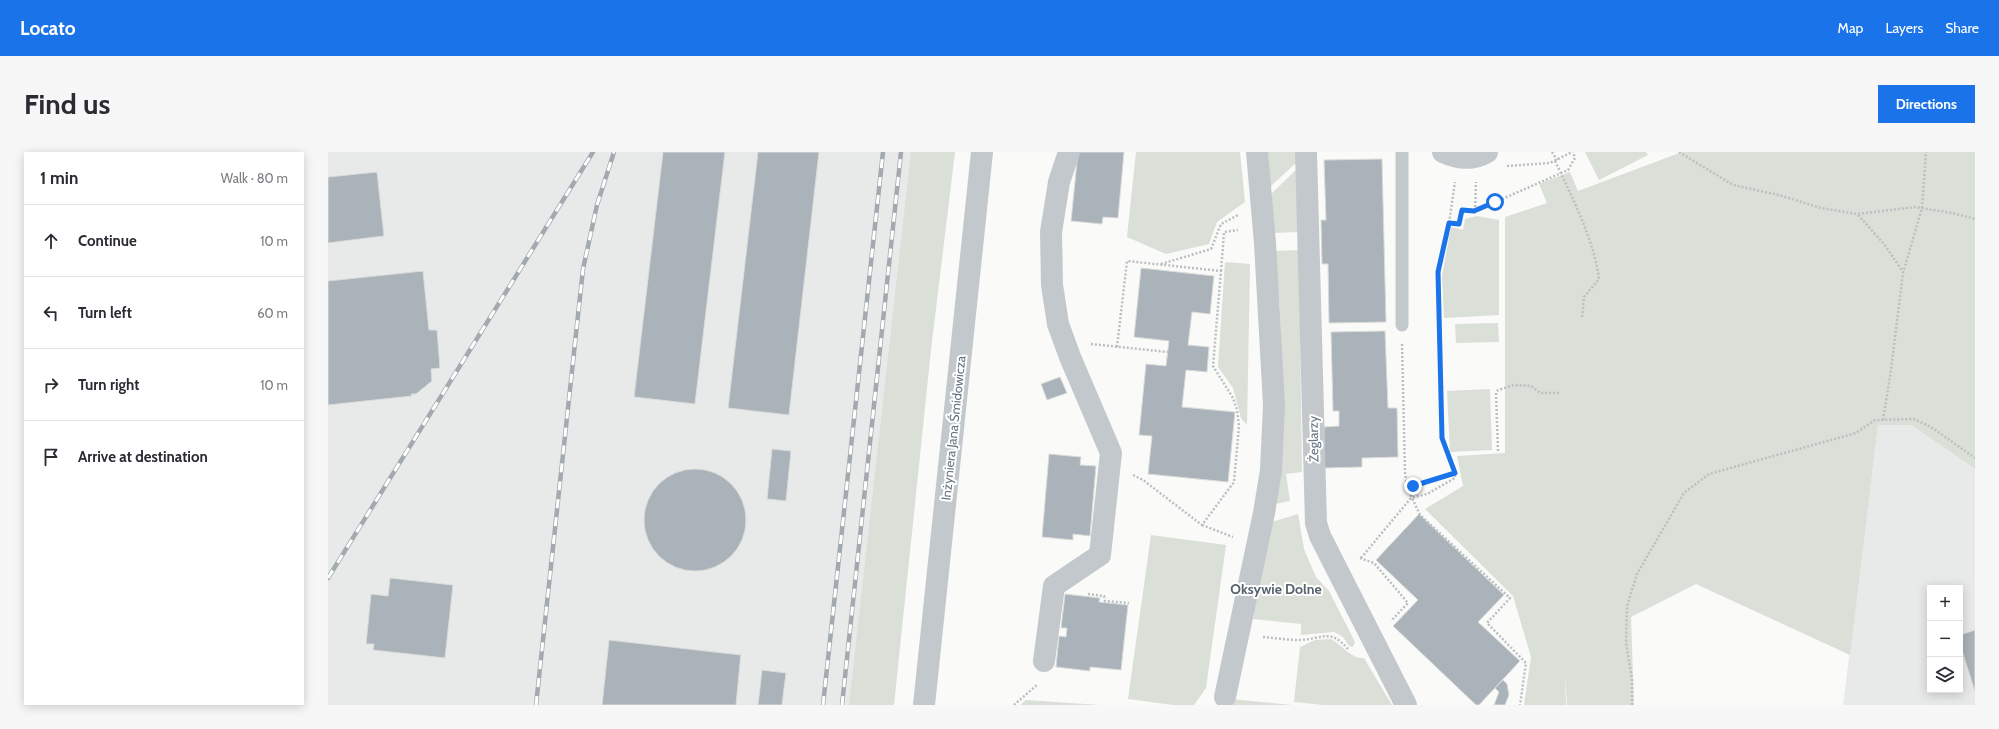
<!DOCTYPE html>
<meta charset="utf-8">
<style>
body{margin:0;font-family:Cabin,sans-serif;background:#f7f7f7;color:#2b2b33}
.controls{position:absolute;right:12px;bottom:12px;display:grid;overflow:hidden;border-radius:0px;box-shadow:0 2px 10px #0003}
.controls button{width:36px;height:36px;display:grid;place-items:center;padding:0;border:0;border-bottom:1px solid #e1e1e2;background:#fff;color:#2b2b33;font:20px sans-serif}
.stop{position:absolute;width:12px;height:12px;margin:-9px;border:3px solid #1a73e8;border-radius:50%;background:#fff}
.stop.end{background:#1a73e8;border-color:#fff;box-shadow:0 1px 4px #0008}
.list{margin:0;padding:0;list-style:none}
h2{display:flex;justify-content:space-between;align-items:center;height:52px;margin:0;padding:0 16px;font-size:17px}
h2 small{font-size:13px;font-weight:400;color:#7c7c81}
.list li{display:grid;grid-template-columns:26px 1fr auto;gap:12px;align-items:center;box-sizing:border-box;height:72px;padding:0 16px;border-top:1px solid #e1e1e2}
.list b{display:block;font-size:15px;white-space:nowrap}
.list em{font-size:13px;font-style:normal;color:#7c7c81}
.icon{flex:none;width:22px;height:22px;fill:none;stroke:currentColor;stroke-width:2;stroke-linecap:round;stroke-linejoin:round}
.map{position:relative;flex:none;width:1647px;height:553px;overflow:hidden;border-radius:0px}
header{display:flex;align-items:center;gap:24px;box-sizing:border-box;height:56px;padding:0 20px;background:#1a73e8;color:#fff}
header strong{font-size:19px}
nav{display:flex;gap:22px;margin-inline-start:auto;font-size:14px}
.intro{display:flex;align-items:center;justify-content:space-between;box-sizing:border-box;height:96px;padding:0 24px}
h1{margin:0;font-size:28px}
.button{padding:10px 18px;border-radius:0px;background:#1a73e8;color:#fff;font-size:14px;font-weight:700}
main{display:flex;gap:24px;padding:0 24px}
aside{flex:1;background:#fff;border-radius:0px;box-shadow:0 2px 10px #0003}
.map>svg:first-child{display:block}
.built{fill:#e8e9e9;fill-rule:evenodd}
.green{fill:#dadfd7}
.building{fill:#aab3b9;stroke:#dcdcda}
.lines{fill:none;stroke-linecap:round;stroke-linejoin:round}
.path{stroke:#bbbfc2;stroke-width:2.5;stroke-dasharray:2 2;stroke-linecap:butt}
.service{stroke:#c3c8cc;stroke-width:13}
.minor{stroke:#c3c8cc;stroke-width:22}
.tertiary{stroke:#c3c8cc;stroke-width:22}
.rail-casing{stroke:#a2aab0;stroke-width:4.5}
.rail{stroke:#fff;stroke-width:3;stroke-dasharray:9;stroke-linecap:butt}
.route{stroke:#1a73e8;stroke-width:5}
.labels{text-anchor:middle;stroke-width:4;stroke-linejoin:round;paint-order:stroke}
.street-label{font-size:13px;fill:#657683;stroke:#fff}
.neighbourhood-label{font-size:14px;font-weight:bold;fill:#57646e;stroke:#fff}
</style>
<header>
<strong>Locato</strong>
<nav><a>Map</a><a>Layers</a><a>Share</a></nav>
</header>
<div class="intro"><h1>Find us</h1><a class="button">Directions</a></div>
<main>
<aside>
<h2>1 min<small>Walk · 80 m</small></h2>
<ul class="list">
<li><svg class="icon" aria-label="ahead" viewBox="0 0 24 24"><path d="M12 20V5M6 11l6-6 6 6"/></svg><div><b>Continue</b></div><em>10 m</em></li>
<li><svg class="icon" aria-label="left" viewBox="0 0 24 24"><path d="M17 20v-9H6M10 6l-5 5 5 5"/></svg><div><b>Turn left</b></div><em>60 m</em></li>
<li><svg class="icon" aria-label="right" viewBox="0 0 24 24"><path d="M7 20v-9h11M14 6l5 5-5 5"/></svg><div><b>Turn right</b></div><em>10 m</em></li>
<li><svg class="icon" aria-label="arrive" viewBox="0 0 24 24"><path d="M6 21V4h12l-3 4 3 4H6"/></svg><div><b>Arrive at destination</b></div></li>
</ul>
</aside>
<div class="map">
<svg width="1647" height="553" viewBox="0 0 1647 553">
<rect width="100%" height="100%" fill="#fafaf8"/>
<!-- built -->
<path class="built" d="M 0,0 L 585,0 L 525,553 L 0,553 Z
M 1550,273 L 1583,273 L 1647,317 L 1647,553 L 1515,553 ZM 1602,436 L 1632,436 L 1632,538 L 1602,538 Z"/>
<!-- green -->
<path class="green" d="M 583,0 L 627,0 L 603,198 L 566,553 L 521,553 Z
M 808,0 L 912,0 L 917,50 L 889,70 L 881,92 L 838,102 L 799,85 Z
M 940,0 L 969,0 L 970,9 L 942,35 Z
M 1257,0 L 1318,0 L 1320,3 L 1271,28 Z
M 1354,0 L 1647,0 L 1647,317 L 1583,273 L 1550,273 L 1522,503 L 1368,432 L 1303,465 L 1306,553 L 1239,553 L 1237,523 L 1238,553 L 1196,553 L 1203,505 L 1185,444 L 1097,357 L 1135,334 L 1129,304 L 1177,301 L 1177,65 L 1219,51 L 1211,32 L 1242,20 L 1250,39 Z
M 969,17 L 971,80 L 946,81 L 943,42 Z
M 1149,64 L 1171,68 L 1171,163 L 1116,166 L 1114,124 L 1123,75 L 1135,78 L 1137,67 Z
M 971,98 L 974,320 L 958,322 L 962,349 L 942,353 L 954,253 L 952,157 L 947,99 Z
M 897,110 L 922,112 L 919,273 L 913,266 L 905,236 L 890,215 Z
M 1170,171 L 1171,190 L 1128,191 L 1127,172 Z
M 1162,237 L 1164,298 L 1122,300 L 1119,239 Z
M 970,362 L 976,397 L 988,425 L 1001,439 L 1027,490 L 1025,495 L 1021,494 L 1015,485 L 1006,480 L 973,483 L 973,472 L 925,467 L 937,372 Z
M 823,383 L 898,393 L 878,536 L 866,553 L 845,553 L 800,547 Z
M 1003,487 C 1014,493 1023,507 1036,506 L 1064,553 L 995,553 L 966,550 L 972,495 L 987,488 Z
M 902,547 L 964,553 L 899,553 Z
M 698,548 L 772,553 L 692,553 Z"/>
<!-- building -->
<path class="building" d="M 335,0 L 397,0 L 367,252 L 306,245 Z
M 430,0 L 491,0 L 461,263 L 400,256 Z
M 750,0 L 796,0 L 790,66 L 775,65 L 774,72 L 743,69 Z
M 1054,7 L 1058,170 L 1001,171 L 1000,112 L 994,112 L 993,68 L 998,68 L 996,8 Z
M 49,20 L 56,84 L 0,91 L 0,25 Z
M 813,116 L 886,124 L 882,162 L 864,160 L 860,193 L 881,195 L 879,220 L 858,218 L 854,255 L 907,260 L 900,330 L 820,322 L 824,284 L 811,283 L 818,212 L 838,214 L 841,189 L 806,185 Z
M 95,119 L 101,178 L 109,178 L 112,216 L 103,217 L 104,229 L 88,242 L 83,242 L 84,244 L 0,253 L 0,129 Z
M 1057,179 L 1060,256 L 1069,256 L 1070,305 L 1034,306 L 1034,315 L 996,316 L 996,275 L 1011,274 L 1011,259 L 1005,259 L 1003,180 Z
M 732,225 L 739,241 L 719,248 L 713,232 Z
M 444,297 L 463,299 L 458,349 L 439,347 Z
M 721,302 L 753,305 L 752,313 L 768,314 L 762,384 L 745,382 L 745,388 L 714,385 Z
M316 368a51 51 0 1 1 102 0a51 51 0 1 1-102 0Z
M 1091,362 L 1176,443 L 1150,470 L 1192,509 L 1151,553 L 1148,553 L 1065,474 L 1090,448 L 1048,408 Z
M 62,426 L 125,433 L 117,506 L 45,498 L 46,492 L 38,492 L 43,442 L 60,444 Z
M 737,442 L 772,446 L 771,450 L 800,453 L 793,518 L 762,515 L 762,519 L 728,515 L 731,484 L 738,485 L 739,476 L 733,476 Z
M 1647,478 L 1647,540 L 1632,492 L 1632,483 Z
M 281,488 L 413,503 L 413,501 L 408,553 L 274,553 Z
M 434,518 L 458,521 L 454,553 L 430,553 Z
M 1175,528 L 1179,532 L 1181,543 L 1177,553 L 1166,553 L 1171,540 L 1167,536 Z"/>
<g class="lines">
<!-- path -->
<path class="path" d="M 1224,0 L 1229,8
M 1351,0 L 1405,33 L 1451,43 L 1493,56 L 1529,62 L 1587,55 L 1624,61 L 1647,67
M 1227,9 C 1243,42 1267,91 1271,127 L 1256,145 L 1254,165
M 1179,14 L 1222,11 L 1244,0
M 1147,59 L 1148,30
M 1530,63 L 1556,92 L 1575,120
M 1121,71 L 1131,72 L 1134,57 L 1147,59 L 1240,18 L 1247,6 L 1245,0
M 833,112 L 883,97 L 893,72 L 910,63
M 893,119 L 896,80 L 910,78
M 763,192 L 840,200
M 1074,192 L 1077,320 L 1079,335 L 1092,363 L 1182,446 L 1159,471 L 1198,511 L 1192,553
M 789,195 L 799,109 L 893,119 L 885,214 L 905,246 L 909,258 L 911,274 L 906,330 L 874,373 L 815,328 L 805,323
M 1555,268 L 1563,218 L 1575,121 L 1594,56 L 1598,0
M 1170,299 L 1168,241 L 1170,238 L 1186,233 L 1203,234 L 1212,241 L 1233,241
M 1079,335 L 1127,321 L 1114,286 L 1110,120 L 1121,71 L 1127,30
M 874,373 L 905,385
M 1032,406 L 1046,411 L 1080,451 L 1063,469
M 1033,406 L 1083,346 L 1099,342 L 1127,326 L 1127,321
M 760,442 L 776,444 L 777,449 L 801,451
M 935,485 C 947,486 960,488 972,488 C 995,487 1002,476 1020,497
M 686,553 L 710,532
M 1304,553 L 1304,527 L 1298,491 L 1299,454 L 1309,422 L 1356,341 L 1381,322 L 1528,281 L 1547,268 L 1586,267 L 1603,275 L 1647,306"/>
<!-- service -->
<path class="service" d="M 1074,0 L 1074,173"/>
<!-- minor -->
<path class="minor" d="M 978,0 L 988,371 L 992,384 L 1078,553
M 1115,0 C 1130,7 1144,9 1159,0
M 716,509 L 726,434 L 772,403 L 783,301 L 742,205 L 730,172 L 724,133 L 723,80 L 731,30 L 741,0
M 897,545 L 936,361 L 943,318 L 946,253 L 937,91 L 929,0"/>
<!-- tertiary -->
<path class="tertiary" d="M 596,553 L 654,0"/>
<defs>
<path id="rail" d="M 0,426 L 265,0
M 208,553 L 255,117 L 269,53 L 286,0
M 495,553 L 555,0
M 514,553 L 573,0"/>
</defs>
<!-- rail casing -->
<use href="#rail" class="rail-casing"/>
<!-- rail -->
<use href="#rail" class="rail"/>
</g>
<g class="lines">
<!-- route -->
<path class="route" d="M 1085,334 L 1127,321 L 1114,286 L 1110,120 L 1121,71 L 1131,72 L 1134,58 L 1146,59 L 1167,50"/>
</g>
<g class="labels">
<!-- street labels -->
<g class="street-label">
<text transform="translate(625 276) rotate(-84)" y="5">Inżyniera Jana Śmidowicza</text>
<text transform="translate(985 287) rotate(-91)" y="5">Żeglarzy</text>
</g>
<!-- neighbourhood labels -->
<g class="neighbourhood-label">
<text x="948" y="442">Oksywie Dolne</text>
</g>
</g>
</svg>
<div class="controls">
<button>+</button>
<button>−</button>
<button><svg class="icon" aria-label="layers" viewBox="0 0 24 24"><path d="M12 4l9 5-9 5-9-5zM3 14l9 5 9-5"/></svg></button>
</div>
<div class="stop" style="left:1167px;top:50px"></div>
<div class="stop end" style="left:1085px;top:334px"></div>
</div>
</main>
